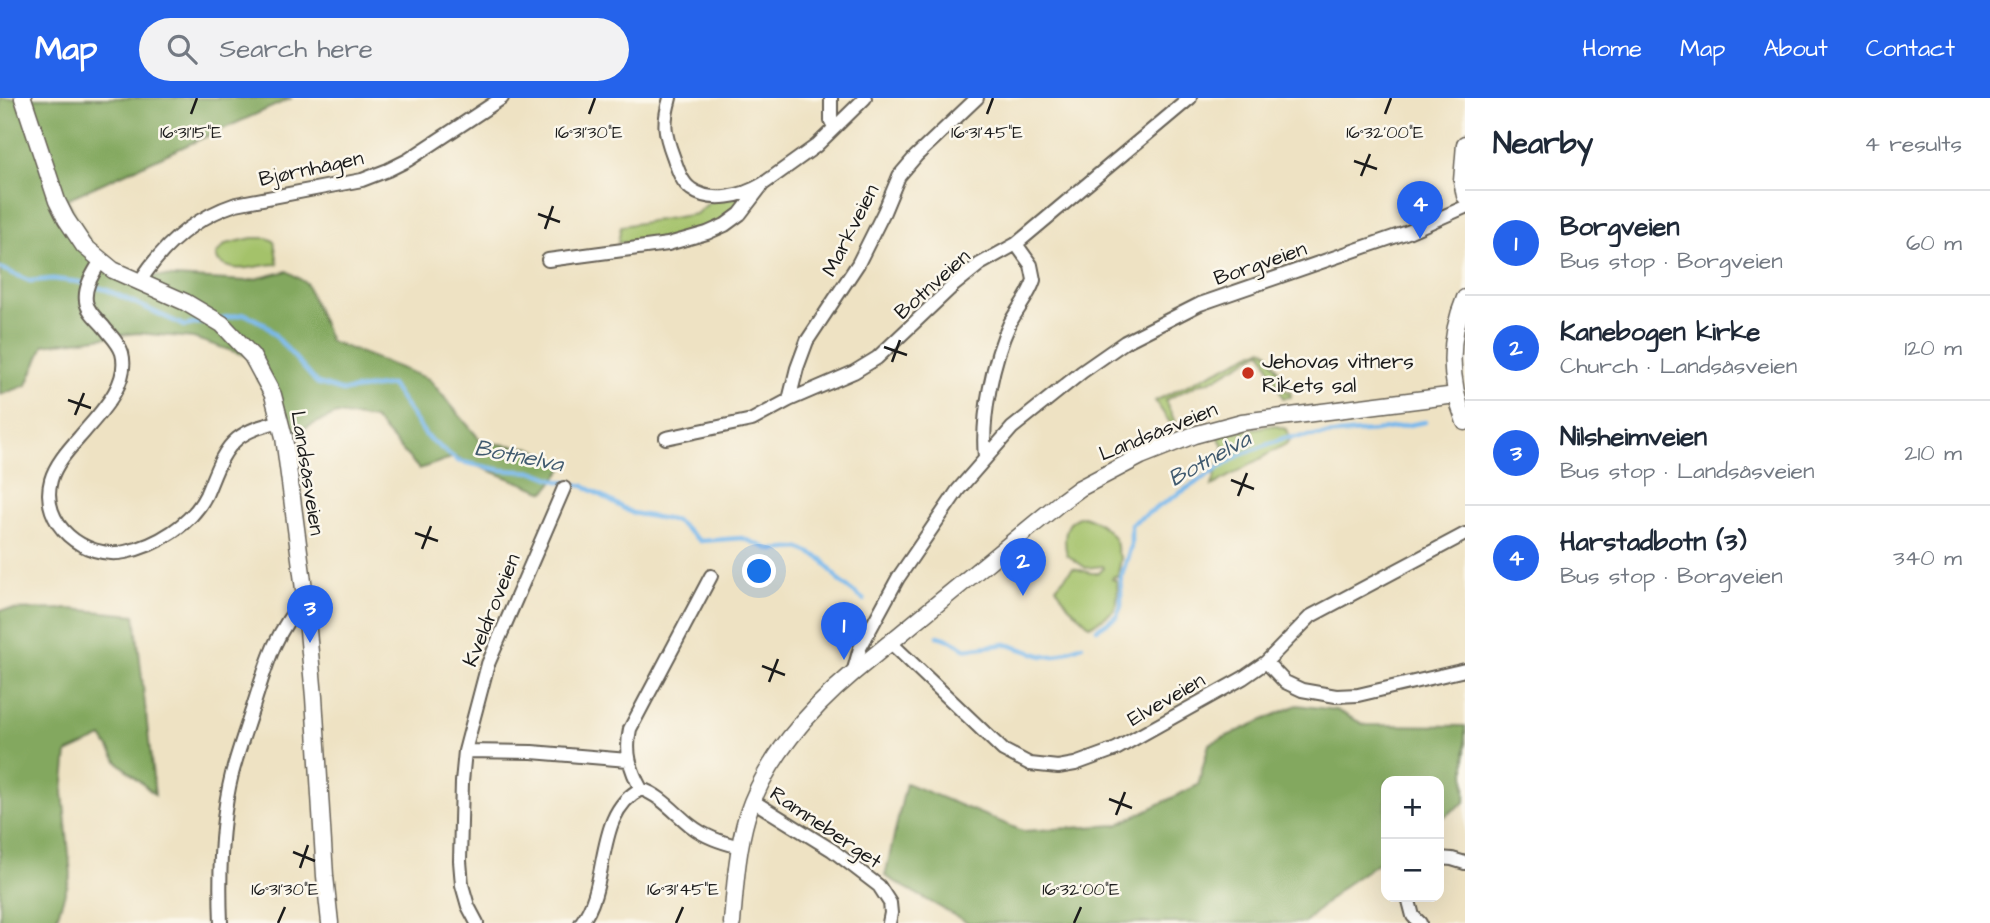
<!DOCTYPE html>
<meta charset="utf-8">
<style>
body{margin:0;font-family:"Architects Daughter",sans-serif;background:#f2f2f3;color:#1f2937}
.controls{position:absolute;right:21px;bottom:21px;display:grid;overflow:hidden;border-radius:14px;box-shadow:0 7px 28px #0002}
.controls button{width:63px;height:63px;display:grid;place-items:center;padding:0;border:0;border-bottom:2px solid #e0e1e3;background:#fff;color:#1f2937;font:35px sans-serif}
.you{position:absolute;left:760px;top:474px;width:24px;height:24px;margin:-18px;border:5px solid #fff;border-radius:50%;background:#1a73e8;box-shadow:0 0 0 10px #1a73e833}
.badge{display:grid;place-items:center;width:46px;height:46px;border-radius:50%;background:#2563eb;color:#fff;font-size:23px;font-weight:700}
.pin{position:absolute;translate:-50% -58px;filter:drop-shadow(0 2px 4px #0008)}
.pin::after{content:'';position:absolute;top:37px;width:24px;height:21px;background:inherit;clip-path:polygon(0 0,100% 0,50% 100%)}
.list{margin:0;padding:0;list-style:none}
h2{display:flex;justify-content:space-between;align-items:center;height:91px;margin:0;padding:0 28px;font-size:30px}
h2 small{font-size:23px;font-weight:400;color:#747a83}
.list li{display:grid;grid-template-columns:46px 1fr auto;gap:21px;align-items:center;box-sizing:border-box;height:105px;padding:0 28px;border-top:2px solid #e0e1e3}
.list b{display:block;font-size:26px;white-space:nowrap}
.list p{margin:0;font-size:23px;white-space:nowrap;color:#747a83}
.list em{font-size:23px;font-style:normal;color:#747a83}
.icon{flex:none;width:38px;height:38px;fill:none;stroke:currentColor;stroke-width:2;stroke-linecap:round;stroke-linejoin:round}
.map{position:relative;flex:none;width:1465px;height:825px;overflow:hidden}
header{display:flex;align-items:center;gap:42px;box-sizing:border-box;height:98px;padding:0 35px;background:#2563eb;color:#fff}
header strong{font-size:33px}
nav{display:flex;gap:38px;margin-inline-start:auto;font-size:24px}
.search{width:490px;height:63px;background:#f2f2f3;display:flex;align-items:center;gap:18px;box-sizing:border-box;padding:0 24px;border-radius:38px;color:#747a83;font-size:26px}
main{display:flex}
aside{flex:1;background:#fff}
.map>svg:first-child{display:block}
.green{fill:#a4c26a;stroke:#606f43;stroke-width:2}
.forest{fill:#83a85e;stroke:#50623d;stroke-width:2}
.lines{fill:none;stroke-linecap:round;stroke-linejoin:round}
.stream{stroke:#77b8ec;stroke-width:4.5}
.minor-casing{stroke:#666156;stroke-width:16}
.tertiary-casing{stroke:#666156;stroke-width:19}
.minor{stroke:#fff;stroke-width:12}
.tertiary{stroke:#fff;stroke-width:16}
.ticks{fill:none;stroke:#1c1c1c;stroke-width:2.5}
.poi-dot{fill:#c8321e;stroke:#fbf7ec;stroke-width:2.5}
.labels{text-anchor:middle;stroke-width:5;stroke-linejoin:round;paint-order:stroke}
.street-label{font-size:21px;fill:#1c1c1c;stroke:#fbf7ec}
.poi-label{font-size:21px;fill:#1c1c1c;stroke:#fbf7ec;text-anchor:start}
.water-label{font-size:23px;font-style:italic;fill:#405a6f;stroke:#fbf7ec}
.ticks-label{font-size:18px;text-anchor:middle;fill:#1c1c1c;stroke:#fbf7ec;stroke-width:5;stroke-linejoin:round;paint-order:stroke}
</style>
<header>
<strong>Map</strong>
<div class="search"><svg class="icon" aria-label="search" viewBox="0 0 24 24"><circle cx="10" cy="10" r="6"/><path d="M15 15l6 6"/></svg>Search here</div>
<nav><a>Home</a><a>Map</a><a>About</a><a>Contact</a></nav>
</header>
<main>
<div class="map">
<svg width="1465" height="825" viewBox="0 0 1465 825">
<rect width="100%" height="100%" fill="#fbf7ec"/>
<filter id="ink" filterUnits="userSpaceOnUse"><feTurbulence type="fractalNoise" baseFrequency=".0143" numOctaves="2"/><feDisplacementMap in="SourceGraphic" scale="14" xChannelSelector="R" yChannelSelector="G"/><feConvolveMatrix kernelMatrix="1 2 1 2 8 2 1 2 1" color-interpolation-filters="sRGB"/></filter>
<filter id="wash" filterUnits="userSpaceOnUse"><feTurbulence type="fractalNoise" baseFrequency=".00686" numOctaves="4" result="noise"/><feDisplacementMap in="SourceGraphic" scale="28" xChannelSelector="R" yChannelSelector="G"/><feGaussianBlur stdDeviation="1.57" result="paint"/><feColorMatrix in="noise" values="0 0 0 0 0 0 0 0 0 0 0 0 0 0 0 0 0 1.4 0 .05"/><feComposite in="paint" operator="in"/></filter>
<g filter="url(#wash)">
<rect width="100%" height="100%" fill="#eee2c3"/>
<!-- green -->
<path class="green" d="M 751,98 C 743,105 735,115 726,120 C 694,140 654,144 618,145 L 621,128 L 696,116 L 712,102 Z
M 252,140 L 267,140 L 274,143 L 278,166 C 258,166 235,178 218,163 L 216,156 L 226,146 Z
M 1263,250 L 1268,254 L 1287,288 L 1284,290 L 1287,294 L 1290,293 L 1291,299 L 1283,300 L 1262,253 L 1212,282 L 1204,285 L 1203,284 L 1165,302 L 1176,326 L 1175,328 L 1173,329 L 1155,303 Z
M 1274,327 L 1286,331 L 1290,342 L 1286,346 L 1212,388 L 1224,349 L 1217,337 Z
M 1083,418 C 1098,422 1120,438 1117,454 L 1121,460 L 1118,479 L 1114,478 L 1112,481 L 1117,483 C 1120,513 1115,513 1090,528 L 1068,507 L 1056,489 L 1073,470 L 1091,475 L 1099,475 L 1104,470 L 1103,468 L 1086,470 L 1067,457 C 1063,441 1064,421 1083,418 Z"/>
<!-- forest -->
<path class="forest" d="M 0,0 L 292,0 L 67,101 L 100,163 L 149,183 L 155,178 L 247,183 L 287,173 L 306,185 L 330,243 L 429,281 L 482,344 L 531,350 L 566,367 L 545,394 L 454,359 L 419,371 L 374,321 L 337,316 L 286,338 L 247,258 L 193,240 L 137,235 L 44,247 L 27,287 L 0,297 Z
M 70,511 L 135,517 L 155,697 L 118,664 L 102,639 L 67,655 L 63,694 L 71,777 L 55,825 L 0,825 L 0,512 Z
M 1297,607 L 1336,612 L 1365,627 L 1465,628 L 1465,704 L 1439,722 L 1439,683 L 1386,683 L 1386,759 L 1344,788 L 1304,825 L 968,825 L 885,778 L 906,685 L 1023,733 L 1117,727 L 1198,687 L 1209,646 Z"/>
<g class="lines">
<!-- stream -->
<path class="stream" d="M 0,170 L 30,183 L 53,181 L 79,184 L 107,192 L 185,228 L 207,223
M 223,220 L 245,216 L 266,227 L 317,285 L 343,293 L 391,287 L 427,339 L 458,363 L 501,372 L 535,374 L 558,383 L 584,388 L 632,415 L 676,423 L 700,443 L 742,440 L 772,452 L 800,450 L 822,461 L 839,483 L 864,502
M 1097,531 L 1116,519 L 1121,508 L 1121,480 L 1131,448 L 1131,426 L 1238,358 L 1284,340 L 1375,333 L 1425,324
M 938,538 L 951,542 L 966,551 L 1006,546 L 1043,558 L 1055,558 L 1082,547"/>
</g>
</g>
<g filter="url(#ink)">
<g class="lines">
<defs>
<path id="minor" d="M 670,0 C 663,25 664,34 673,58 C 677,69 681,84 691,91 C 711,106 743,98 763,86
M 831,0 L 831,23 L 834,29
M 548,162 L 668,146 L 707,135 L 725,127 L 740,116 L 763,86 L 816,48 L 865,0
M 100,164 C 93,176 84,189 86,203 C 87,213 98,222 104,229 C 110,237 119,245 122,255 C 130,285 101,314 84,334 C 72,348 56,364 51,382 C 39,426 85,462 125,454 C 156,448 192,426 206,397 C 214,379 221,354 237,341 C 249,331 266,327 281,323
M 139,185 C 162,148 194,120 236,106 L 362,82 L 388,72 L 408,62 L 502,0
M 789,302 L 797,270 L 807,243 L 858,166 L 884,114 L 899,78 L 916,58 L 977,0
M 666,340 L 752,322 L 789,302 L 854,274 L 877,260 L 954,187 L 980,166 L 1016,146 L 1190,0
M 985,359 C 981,320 993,261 1010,225 C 1018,210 1029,198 1034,182 L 1031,167 L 1016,146
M 890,544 L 1003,652 L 1030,666 L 1058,669 L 1075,666 L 1116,651 L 1243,580 L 1266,564 L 1311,518 L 1465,436
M 1266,564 L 1285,584 L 1302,592 L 1336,598 L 1358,597 L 1465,572
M 853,575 L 860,550 L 898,480 L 958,392 L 1012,330 L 1082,274 L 1125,244 L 1200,206 L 1408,134 L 1465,109
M 465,653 L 532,654 L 628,662
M 641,691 C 630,671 625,654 630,631 L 711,478
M 753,703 L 832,752 L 879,788 L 890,805 L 891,815 L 889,825
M 1439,760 L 1452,761 L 1465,765
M 1408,799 L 1413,818 L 1420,825
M 221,825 C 219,776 220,724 232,676 C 238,653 246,631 253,609 C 268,562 273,539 305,499
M 477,825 L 468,808 L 462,787 L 460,763 L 462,684 L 465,653 L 488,566 L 564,390
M 581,825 C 611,788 593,715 641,691 C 660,697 674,714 690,727 C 705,739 721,744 740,749"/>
<path id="tertiary" d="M 23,0 L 57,103 L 66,121 L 84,148 L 113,172 L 185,204 L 222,226 L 252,258 L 273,297 L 284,339 L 305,499 L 314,599 L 325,778 L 330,825
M 1465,46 L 1462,83 L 1465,98
M 1465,200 C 1448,241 1449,283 1465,324
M 732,825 C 735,789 737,752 747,718 C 765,662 809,612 853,575 L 1061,404 L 1080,390 L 1141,358 L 1194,337 L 1242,324 L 1456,297"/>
</defs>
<!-- minor casing -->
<use href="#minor" class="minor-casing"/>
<!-- tertiary casing -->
<use href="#tertiary" class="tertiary-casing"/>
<!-- minor -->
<use href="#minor" class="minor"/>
<!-- tertiary -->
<use href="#tertiary" class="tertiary"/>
</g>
</g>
<!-- ticks -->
<path class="ticks" d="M 191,16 L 197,0M 589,16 L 595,0M 987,16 L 993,0M 1385,16 L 1391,0M 1354,63 L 1377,71M 1361,78 L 1370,56M 538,116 L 560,124M 545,131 L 553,108M 884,249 L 907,257M 892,264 L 900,242M 68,302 L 91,310M 75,317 L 84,295M 1231,382 L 1254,391M 1238,398 L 1247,375M 415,435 L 438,443M 422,451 L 431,428M 762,568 L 785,577M 769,584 L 778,561M 1109,701 L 1132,710M 1116,717 L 1125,694M 293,754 L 315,763M 300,770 L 308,747M 278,825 L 285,809M 676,825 L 683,809M 1074,825 L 1081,809"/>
<!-- markers -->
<circle class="poi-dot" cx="1248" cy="275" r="7"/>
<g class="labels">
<!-- street labels -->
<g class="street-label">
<text transform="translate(311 70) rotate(-12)" y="7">Bjørnhågen</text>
<text transform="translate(850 132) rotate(-63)" y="7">Markveien</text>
<text transform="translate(1260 165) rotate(-19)" y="7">Borgveien</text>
<text transform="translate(932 186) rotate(-42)" y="7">Botnveien</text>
<text transform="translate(1158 333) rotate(-22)" y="7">Landsåsveien</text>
<text transform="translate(308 375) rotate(81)" y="7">Landsåsveien</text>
<text transform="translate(491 512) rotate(-68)" y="7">Kveldroveien</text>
<text transform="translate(1166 601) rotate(-30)" y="7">Elveveien</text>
<text transform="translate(826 729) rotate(34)" y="7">Ramneberget</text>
</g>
<!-- poi labels -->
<g class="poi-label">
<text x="1262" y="270">Jehovas vitners<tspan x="1262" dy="24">Rikets sal</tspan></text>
</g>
<!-- water labels -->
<g class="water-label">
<text transform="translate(519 357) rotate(11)" y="8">Botnelva</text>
<text transform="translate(1209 360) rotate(-29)" y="8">Botnelva</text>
</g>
</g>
<g class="ticks-label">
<text x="191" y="40">16°31'15"E</text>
<text x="589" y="40">16°31'30"E</text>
<text x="987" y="40">16°31'45"E</text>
<text x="1385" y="40">16°32'00"E</text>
<text x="285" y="797">16°31'30"E</text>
<text x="683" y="797">16°31'45"E</text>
<text x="1081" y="797">16°32'00"E</text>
</g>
</svg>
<div class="controls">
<button>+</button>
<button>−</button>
</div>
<div class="you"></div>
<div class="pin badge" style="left:844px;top:562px">1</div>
<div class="pin badge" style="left:1023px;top:498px">2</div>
<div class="pin badge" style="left:310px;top:545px">3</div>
<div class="pin badge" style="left:1420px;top:141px">4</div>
</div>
<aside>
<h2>Nearby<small>4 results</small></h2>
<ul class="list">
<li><span class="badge">1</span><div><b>Borgveien</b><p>Bus stop · Borgveien</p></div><em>60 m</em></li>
<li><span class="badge">2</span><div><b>Kanebogen kirke</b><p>Church · Landsåsveien</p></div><em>120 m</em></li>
<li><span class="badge">3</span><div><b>Nilsheimveien</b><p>Bus stop · Landsåsveien</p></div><em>210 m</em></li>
<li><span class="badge">4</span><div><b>Harstadbotn (3)</b><p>Bus stop · Borgveien</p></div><em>340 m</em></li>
</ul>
</aside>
</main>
